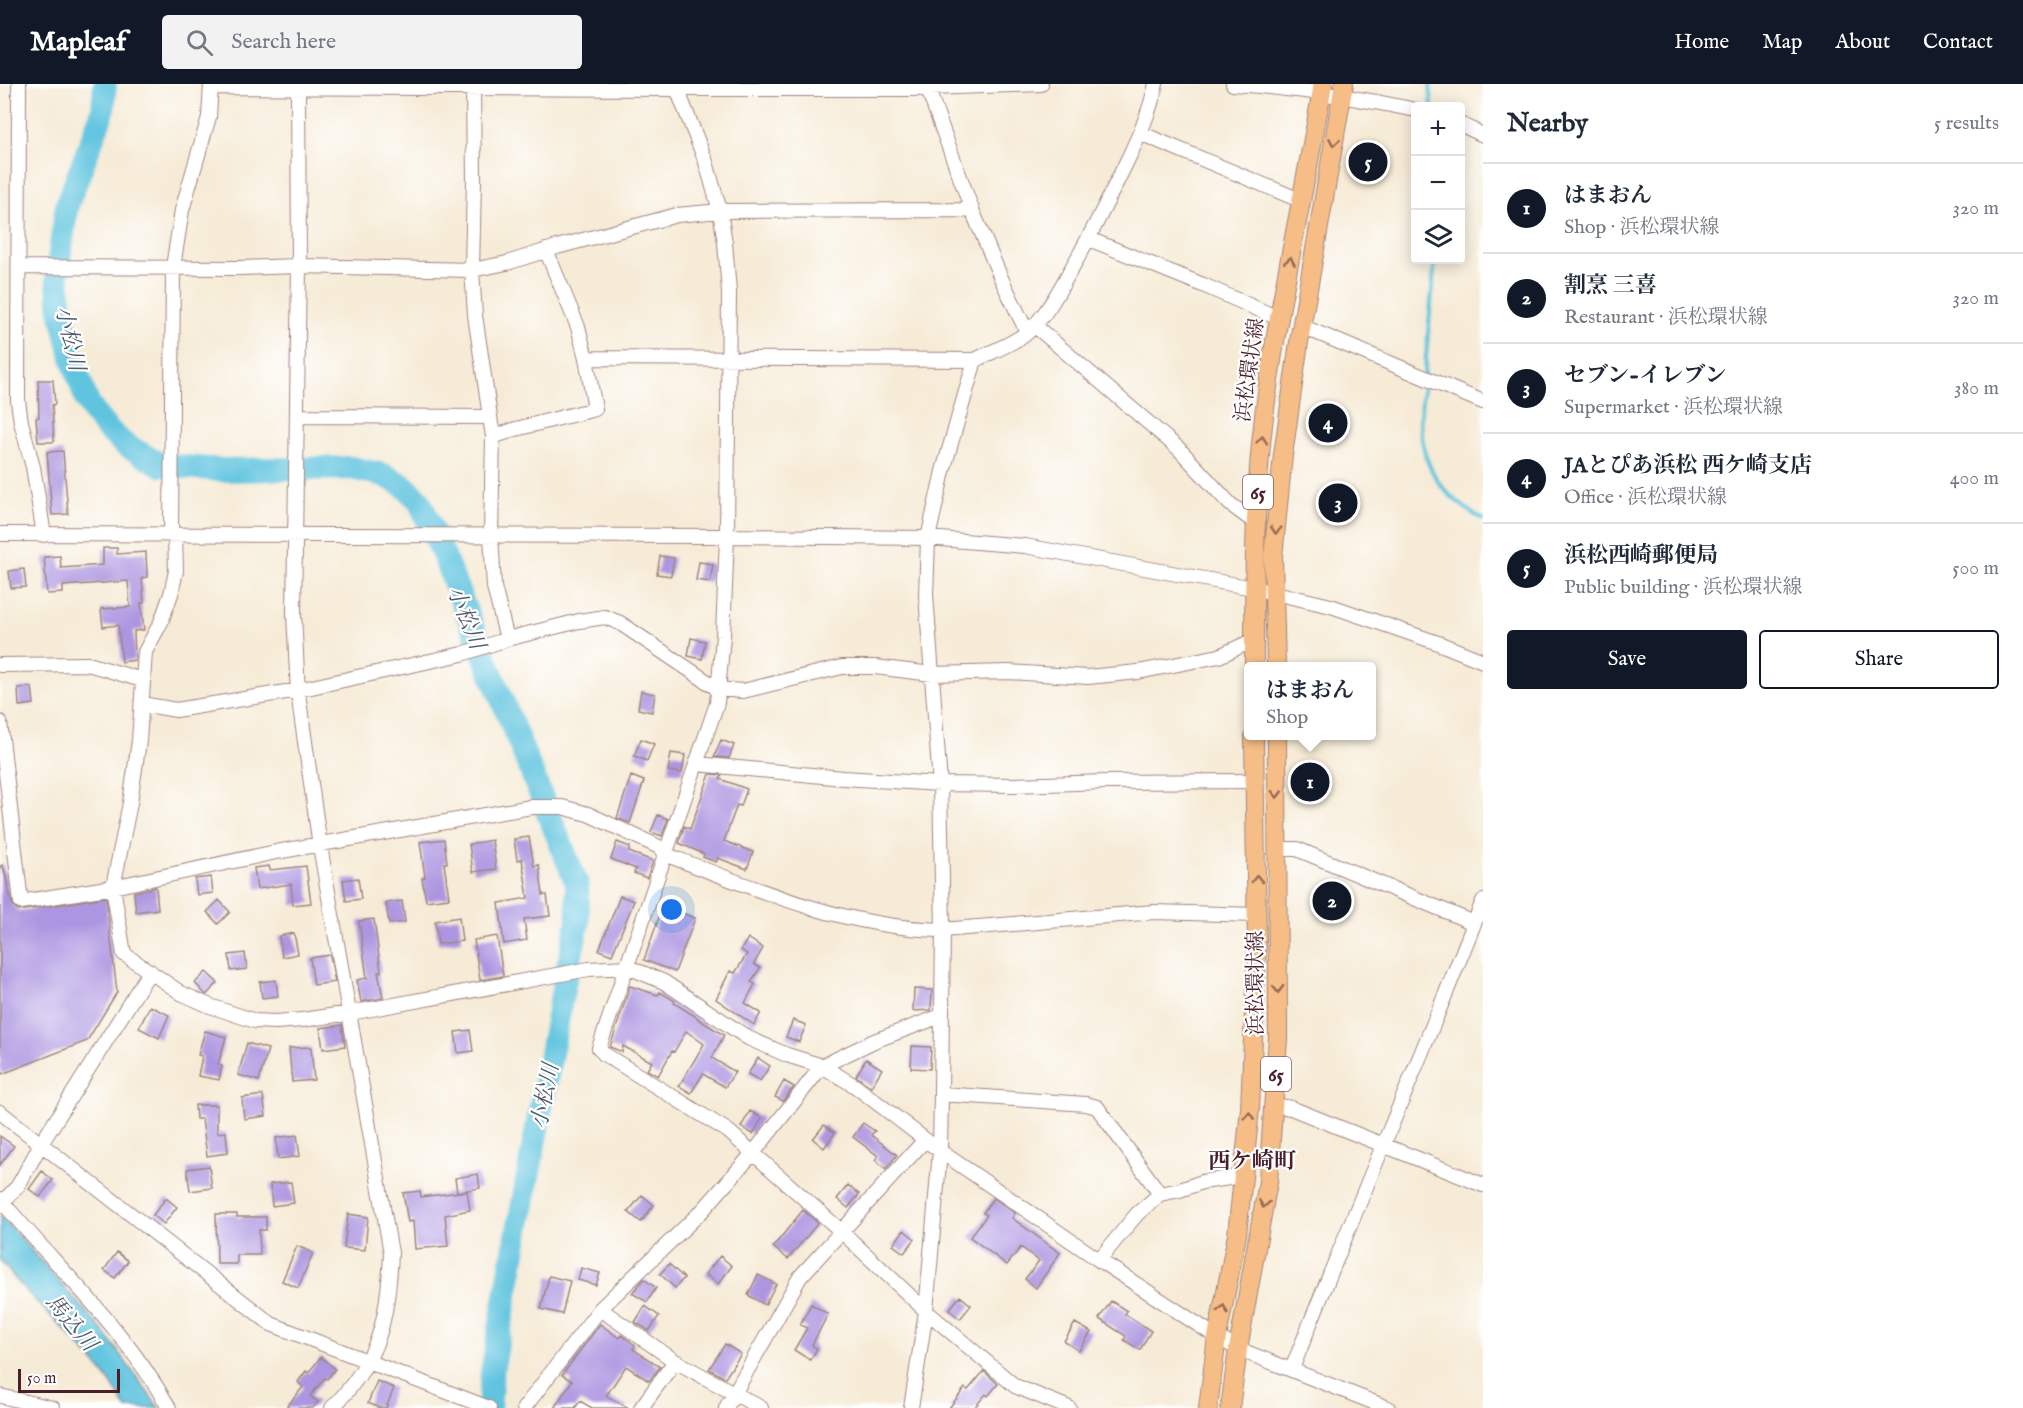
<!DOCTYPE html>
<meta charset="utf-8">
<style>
body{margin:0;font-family:"IM FELL English","Noto Serif JP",serif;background:#f2f2f3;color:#1f2937}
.controls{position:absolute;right:18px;top:18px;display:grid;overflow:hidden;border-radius:6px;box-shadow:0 3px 15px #0003}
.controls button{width:54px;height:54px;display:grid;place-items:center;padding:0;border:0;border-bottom:2px solid #e0e1e3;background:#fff;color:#1f2937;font:30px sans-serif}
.scale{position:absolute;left:18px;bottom:15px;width:102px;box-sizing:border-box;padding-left:6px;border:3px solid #4a1f2b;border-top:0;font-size:16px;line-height:21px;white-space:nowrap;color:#4a1f2b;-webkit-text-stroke:4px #fff;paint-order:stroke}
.you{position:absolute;left:672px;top:826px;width:21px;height:21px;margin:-15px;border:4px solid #fff;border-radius:50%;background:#1a73e8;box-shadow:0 0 0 9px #1a73e833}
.badge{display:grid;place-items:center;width:39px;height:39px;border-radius:50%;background:#111827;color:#fff;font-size:20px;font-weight:700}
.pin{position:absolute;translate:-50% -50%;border:3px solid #fff;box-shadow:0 2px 6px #0006}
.popup{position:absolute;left:1244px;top:578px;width:132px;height:78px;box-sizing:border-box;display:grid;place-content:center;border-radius:6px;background:#fff;filter:drop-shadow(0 2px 4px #0005);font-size:20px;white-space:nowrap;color:#747a83}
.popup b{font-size:22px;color:#1f2937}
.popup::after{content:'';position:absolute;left:50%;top:100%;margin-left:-12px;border:12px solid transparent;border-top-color:#fff}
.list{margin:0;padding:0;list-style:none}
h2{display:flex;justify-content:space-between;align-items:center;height:78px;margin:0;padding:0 24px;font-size:26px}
h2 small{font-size:20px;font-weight:400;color:#747a83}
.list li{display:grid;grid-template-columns:39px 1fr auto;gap:18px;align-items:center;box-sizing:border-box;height:90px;padding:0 24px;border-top:2px solid #e0e1e3}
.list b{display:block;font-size:22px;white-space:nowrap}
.list p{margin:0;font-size:20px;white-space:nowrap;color:#747a83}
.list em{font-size:20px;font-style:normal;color:#747a83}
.actions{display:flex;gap:12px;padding:18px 24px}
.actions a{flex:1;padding:14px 0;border:2px solid #111827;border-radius:6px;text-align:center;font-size:21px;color:#111827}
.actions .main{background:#111827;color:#fff}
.icon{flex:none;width:33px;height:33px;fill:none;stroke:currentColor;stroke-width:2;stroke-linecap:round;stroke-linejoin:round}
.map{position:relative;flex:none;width:1483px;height:1324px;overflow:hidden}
header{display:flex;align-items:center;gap:36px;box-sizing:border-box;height:84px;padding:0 30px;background:#111827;color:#fff}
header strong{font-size:28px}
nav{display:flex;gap:33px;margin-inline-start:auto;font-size:21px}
.search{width:420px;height:54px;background:#f2f2f3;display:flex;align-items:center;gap:15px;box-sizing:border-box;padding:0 21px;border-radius:6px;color:#747a83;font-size:22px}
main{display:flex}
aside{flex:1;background:#fff}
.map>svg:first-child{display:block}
.water{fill:#61c4df;stroke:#567285;stroke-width:1.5}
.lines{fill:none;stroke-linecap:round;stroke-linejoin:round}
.stream{stroke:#61c4df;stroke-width:4}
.river{stroke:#61c4df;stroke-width:24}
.building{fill:#ad96e1}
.minor-casing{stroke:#a08580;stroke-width:16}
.major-casing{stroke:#a08580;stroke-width:20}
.minor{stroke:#fff;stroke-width:14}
.major{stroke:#f6be86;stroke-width:18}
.oneway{stroke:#976754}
.labels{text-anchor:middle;stroke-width:4.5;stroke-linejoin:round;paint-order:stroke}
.shield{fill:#fff;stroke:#80626b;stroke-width:1.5}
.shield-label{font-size:20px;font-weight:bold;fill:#4a1f2b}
.street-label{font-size:21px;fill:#4a1f2b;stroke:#fff}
.water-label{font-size:22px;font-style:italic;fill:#52596a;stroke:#fff}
.neighbourhood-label{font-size:22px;font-weight:bold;fill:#4a1f2b;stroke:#fff}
</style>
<header>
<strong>Mapleaf</strong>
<div class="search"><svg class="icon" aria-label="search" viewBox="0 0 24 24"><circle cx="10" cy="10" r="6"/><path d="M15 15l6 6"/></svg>Search here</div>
<nav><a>Home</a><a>Map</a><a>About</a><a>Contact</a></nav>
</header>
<main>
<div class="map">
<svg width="1483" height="1324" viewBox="0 0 1483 1324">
<rect width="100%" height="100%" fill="#fff"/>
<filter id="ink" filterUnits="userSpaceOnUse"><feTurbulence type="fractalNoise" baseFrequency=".0167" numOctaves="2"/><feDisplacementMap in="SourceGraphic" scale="12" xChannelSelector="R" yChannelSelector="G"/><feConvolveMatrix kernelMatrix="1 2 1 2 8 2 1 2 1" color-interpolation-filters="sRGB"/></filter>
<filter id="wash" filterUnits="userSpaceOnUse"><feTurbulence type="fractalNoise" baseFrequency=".008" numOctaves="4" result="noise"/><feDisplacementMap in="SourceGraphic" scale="24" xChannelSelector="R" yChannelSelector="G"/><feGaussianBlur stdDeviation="1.35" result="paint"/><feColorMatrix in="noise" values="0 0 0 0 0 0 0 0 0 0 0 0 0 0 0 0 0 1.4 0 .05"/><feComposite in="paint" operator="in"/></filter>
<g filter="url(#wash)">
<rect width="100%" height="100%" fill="#f6ebd6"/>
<!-- water -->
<path class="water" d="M 0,1131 L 104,1248 L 159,1324 L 126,1324 C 103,1280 64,1246 30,1211 C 19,1200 10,1188 0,1176 Z"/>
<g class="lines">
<!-- stream -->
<path class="stream" d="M 1430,0 L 1432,22
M 1435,176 L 1420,336 C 1422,370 1431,398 1459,419 C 1467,425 1474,432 1483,435"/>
<!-- river -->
<path class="river" d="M 105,0 L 103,27 L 67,121 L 57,190 L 61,227 L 73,276 L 86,315 L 96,332 L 107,345 L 124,360 L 161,381 L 222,386 L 351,384 L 384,391 L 404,402 L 419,416 L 442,468 L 577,800 L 578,839 L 564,900 L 520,1135 L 492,1288 L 489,1324"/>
</g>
<g id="blocks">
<!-- building -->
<path class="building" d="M 38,296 L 53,296 L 55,320 L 52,321 L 54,358 L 38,358 L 36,334 L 39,333 Z
M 63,367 L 68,430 L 52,431 L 47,368 Z
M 103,464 L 117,464 L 117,470 L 146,468 L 147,493 L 142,494 L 144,519 L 141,519 L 144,546 L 134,547 L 135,576 L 122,578 L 118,541 L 103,543 L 101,525 L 130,523 L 128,497 L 63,502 L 63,509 L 47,510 L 44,473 L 60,472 L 61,484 L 103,481 Z
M 660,472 L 674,474 L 671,492 L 657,490 Z
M 699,478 L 713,480 L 710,498 L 696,496 Z
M 24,485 L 26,503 L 11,504 L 9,487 Z
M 691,554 L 705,557 L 702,575 L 688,572 Z
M 32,603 L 34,620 L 19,622 L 18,604 Z
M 641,607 L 655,610 L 652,628 L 638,625 Z
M 641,655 L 654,660 L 647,677 L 634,672 Z
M 721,656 L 734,661 L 729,674 L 714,673 Z
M 671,669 L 685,671 L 682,689 L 668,687 Z
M 710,690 L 722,691 L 720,695 L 747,705 L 741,722 L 737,721 L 724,757 L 753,768 L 747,785 L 718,774 L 716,778 L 703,773 L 704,770 L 679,759 L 684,742 L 690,745 Z
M 631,692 L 644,697 L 630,739 L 617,734 Z
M 658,731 L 668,735 L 662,752 L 651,748 Z
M 529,753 L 534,782 L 539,781 L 543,811 L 547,811 L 550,832 L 524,835 L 527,856 L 504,860 L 499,819 L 528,814 L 522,775 L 517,776 L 514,755 Z
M 444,755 L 447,779 L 444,779 L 449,814 L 426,817 L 422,794 L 425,793 L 420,758 Z
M 492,756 L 496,785 L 473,788 L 469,760 Z
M 617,758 L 630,763 L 629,768 L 653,777 L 647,794 L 634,789 L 636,785 L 611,775 Z
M 3,781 L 12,820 L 18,827 L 106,813 L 117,908 L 87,957 L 2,990 L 0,982 L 0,782 Z
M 269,782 L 270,786 L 306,782 L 311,819 L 293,821 L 291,800 L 257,805 L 254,784 Z
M 211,793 L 213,809 L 197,811 L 195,795 Z
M 358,794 L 361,815 L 346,817 L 343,796 Z
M 156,803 L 158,825 L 136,828 L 134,808 Z
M 620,812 L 634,817 L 612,871 L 599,866 Z
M 219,816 L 230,828 L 218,840 L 207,828 Z
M 402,817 L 405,838 L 389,840 L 386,819 Z
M 663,822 L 695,834 L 675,888 L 644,876 Z
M 459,833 L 462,857 L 438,860 L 435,837 Z
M 374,835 L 381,888 L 378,888 L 383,914 L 361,918 L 357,896 L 367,894 L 359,837 Z
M 294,849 L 298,870 L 282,873 L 279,852 Z
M 497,852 L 503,892 L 480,896 L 474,856 Z
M 748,854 L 763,864 L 754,880 L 760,884 L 751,898 L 755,900 L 745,919 L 761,929 L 754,941 L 716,915 L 730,887 L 735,889 L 747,870 L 741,866 Z
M 245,869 L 247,885 L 231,887 L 229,871 Z
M 330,871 L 335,898 L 314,901 L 310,874 Z
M 206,888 L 218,899 L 206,911 L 195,899 Z
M 276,896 L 278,912 L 262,914 L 260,898 Z
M 630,902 L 658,911 L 660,908 L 675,917 L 674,919 L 698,934 L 698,935 L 724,951 L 712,974 L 735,988 L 725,1003 L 703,990 L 691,1009 L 679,1002 L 704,960 L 686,947 L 674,968 L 672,967 L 658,992 L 647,986 L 652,978 L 623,962 L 622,968 L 610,963 Z
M 914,905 L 932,906 L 931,926 L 913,927 Z
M 150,922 L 169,931 L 159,954 L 139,944 Z
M 793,936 L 806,941 L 799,958 L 786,953 Z
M 342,941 L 345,962 L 323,965 L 320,944 Z
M 470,946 L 473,967 L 458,969 L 455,948 Z
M 205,947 L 226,953 L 218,981 L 222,982 L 219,996 L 198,992 L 202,972 L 198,971 Z
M 247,959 L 268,965 L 259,997 L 238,991 Z
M 912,962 L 931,963 L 930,985 L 911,984 Z
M 311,963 L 314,996 L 292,998 L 289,964 Z
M 758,974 L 770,982 L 760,997 L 748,990 Z
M 866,975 L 882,985 L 871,1003 L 856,992 Z
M 784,997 L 794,1003 L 783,1017 L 775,1013 Z
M 263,1011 L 266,1032 L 244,1035 L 242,1014 Z
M 195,1021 L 217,1021 L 217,1049 L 226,1048 L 228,1069 L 207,1072 L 202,1035 L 196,1035 Z
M 750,1027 L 762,1034 L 753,1050 L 741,1043 Z
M 863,1039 L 875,1047 L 871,1051 L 897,1071 L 886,1085 L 875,1076 L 878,1072 L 853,1053 Z
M 824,1041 L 835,1049 L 824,1064 L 813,1055 Z
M 297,1051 L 300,1072 L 278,1075 L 276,1054 Z
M 0,1052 L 14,1062 L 0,1081 Z
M 209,1082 L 212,1104 L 190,1107 L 187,1085 Z
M 42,1087 L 53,1096 L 40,1113 L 29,1105 Z
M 478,1090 L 480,1104 L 457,1108 L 455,1094 Z
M 291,1098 L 294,1119 L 272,1122 L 270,1100 Z
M 848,1101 L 859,1110 L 848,1124 L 837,1115 Z
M 420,1107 L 421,1113 L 467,1107 L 470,1126 L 445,1131 L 448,1162 L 415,1165 L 413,1137 L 408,1138 L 403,1109 Z
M 642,1111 L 654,1121 L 641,1138 L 628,1128 Z
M 166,1114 L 177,1123 L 164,1140 L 153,1131 Z
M 993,1114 L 1015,1129 L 1012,1134 L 1060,1169 L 1036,1204 L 1025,1195 L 1039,1177 L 1021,1163 L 1007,1181 L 970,1153 L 987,1131 L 983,1129 Z
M 803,1126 L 818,1139 L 788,1175 L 773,1163 Z
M 216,1130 L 237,1130 L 237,1133 L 266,1133 L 266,1146 L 259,1146 L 260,1171 L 237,1171 L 237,1180 L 217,1180 Z
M 348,1130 L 368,1133 L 365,1166 L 344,1164 Z
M 904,1146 L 915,1155 L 904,1169 L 893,1161 Z
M 297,1162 L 313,1169 L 298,1204 L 282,1197 Z
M 117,1168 L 128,1177 L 115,1194 L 104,1186 Z
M 720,1172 L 732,1182 L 718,1200 L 705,1190 Z
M 669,1180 L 684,1194 L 675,1204 L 660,1190 Z
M 581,1184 L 600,1189 L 596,1201 L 578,1196 Z
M 758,1191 L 776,1200 L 765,1221 L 748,1211 Z
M 549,1192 L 570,1197 L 562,1230 L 541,1225 Z
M 644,1195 L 656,1204 L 647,1218 L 632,1209 Z
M 960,1212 L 971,1221 L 960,1235 L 949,1226 Z
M 1111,1217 L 1127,1227 L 1125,1230 L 1151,1247 L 1140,1266 L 1124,1256 L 1126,1252 L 1099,1235 Z
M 811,1220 L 828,1230 L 812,1261 L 817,1265 L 810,1276 L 794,1266 L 807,1244 L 800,1241 Z
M 645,1222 L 659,1232 L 649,1247 L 635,1238 Z
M 1075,1239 L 1091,1248 L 1079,1267 L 1064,1257 Z
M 600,1240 L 619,1254 L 621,1251 L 635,1261 L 633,1265 L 660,1283 L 649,1297 L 626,1282 L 606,1312 L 629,1324 L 592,1324 L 580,1317 L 575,1324 L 554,1324 L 572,1297 L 562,1291 Z
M 725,1260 L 741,1270 L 725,1294 L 709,1285 Z
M 321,1273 L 335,1285 L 327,1295 L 325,1294 L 310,1312 L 318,1318 L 313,1324 L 286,1324 L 303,1303 L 298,1298 L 306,1287 L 308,1289 Z
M 984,1287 L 998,1300 L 988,1312 L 986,1310 L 974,1324 L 949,1324 L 965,1304 L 968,1306 Z
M 377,1297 L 394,1304 L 386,1324 L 380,1324 L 368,1319 Z"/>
</g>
</g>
<g filter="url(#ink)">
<use href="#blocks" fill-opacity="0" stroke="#a08580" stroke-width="1.5"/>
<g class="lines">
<defs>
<path id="minor" d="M 19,0 L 18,317 L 21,338 L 33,383 L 44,451
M 298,0 L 299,182 L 294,530 L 298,609 L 320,762 L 391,1169 C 388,1235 380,1275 332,1324
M 473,0 L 474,97 L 472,186 L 475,231 L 493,353 L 491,451 L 494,503 L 507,555
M 675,0 L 706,78 L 720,127 L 725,159 L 729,207 L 727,452 L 723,552 L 717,619 L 599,964 L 604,970 L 728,1047 L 841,1147 L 926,1227 L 1015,1302 L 1069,1324
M 926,0 L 972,126 L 1001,194 L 1027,248
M 1233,0 C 1294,4 1355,13 1416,26
M 211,3 L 677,5 L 902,5 L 1041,0
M 1460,40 L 1483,51
M 1140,49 L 1302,117
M 1089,155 L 1203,201 L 1278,234
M 20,183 L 239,184 L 299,182 L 472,186 L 507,179 L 557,163 L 677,131 L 720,127 L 972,126
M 1034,241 L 1179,365 L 1230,420 L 1257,440
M 1301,242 L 1483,318
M 586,274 L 975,276
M 298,332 L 490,333
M 493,353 L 516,345 L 595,325 L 586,274 L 578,243 L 546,166
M 0,450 L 727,452 L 928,454 L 1025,462 L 1253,504 L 1331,522 L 1438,559 L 1483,577
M 171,450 L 173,183 L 182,126 L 209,33 L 211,0
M 175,450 L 176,487 L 171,510 L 161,538 L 145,568 L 139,657 L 130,719 L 113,803 L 124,870 L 181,909 L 210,922 L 255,937 L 276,938 L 302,936 L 350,929 L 589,885 L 628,883 L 664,898 L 748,954 L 787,971 L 822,982 L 855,1002 L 940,1067 L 1099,1176 L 1217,1253 L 1238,1265 L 1388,1324
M 0,581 L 88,580 L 142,596
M 142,620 L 176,626 L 298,606 L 462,570 L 507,555 L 579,537 L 605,533 L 620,539 L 718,605 L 743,607 L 842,583 L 875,583 L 932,590 L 1008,588 L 1088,593 L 1138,588 L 1219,572 L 1254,556
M 0,638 L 21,818 L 113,803 L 276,768 L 531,723 L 562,723 L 588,730 L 659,763 L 665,770 C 754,805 846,844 943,846 L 1154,828 L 1257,831
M 697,680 L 843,694 L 940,700 L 1013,701 L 1107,698 L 1254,697
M 1278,765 L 1297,765 L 1474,839
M 941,1010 L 1086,1020 L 1097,1023 L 1160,1110
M 1274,1021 L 1291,1024 L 1483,1101
M 0,1028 L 271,1240 L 489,1324
M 0,1115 C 58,1185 124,1243 169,1324
M 0,1121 L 18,1102 L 41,1060 L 150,887
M 1099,1176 L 1137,1130 L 1160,1110 L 1180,1106 L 1202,1098 L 1243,1092
M 675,1277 L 761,1324
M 1292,1285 C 1354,1128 1421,974 1483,817
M 0,1312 L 53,1324
M 524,1324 L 600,1225
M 641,1324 L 675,1277 L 600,1225 L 703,1126 L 754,1068 L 822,982 L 874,957 L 941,932
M 726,1324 L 800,1193 L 925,1056
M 911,1324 L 926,1227 L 940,1067 L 941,1010 L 943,846 L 940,700 L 926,511 L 927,484 L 928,454 L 943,387 L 975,276 C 993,267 1013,260 1028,248 C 1049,229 1063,199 1077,175 C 1095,143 1111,110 1127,77 C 1139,52 1150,28 1156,0"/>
<path id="major" d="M 1254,582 C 1254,499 1254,415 1264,332 C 1278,220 1304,111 1323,0
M 1276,582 L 1273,473 L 1283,371 L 1300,251 L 1344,0
M 1208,1324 L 1217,1253 L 1237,1151 L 1250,1025 L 1257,860 L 1254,652
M 1230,1324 L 1238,1265 L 1268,1098 L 1278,954 L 1277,652"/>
</defs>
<!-- minor casing -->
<use href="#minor" class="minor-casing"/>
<!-- major casing -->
<use href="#major" class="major-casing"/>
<!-- minor -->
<use href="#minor" class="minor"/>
<!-- major -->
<use href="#major" class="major"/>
</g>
<!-- one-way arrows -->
<defs><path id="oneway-chevron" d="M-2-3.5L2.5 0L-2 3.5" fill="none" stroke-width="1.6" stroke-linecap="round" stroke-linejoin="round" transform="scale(1.5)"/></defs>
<g class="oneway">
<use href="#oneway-chevron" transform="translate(1334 58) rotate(100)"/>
<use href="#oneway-chevron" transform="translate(1290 177) rotate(-79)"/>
<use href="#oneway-chevron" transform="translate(1262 356) rotate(-85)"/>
<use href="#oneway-chevron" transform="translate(1276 446) rotate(95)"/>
<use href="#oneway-chevron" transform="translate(1277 710) rotate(89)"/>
<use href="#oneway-chevron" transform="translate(1257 795) rotate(-90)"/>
<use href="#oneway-chevron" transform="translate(1278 905) rotate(90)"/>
<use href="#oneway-chevron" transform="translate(1249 1032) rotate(-85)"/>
<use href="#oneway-chevron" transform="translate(1264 1120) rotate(100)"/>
<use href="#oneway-chevron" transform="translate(1223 1225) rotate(-79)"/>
</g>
</g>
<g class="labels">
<!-- shield labels -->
<g class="shield">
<rect x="1243" y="391" width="30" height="34" rx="4.5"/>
<rect x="1261" y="973" width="30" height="34" rx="4.5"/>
</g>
<g class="shield-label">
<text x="1258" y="415">65</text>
<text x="1276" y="997">65</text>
</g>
<!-- street labels -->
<g class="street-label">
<text transform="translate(1249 286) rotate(-82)" y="7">浜松環状線</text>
<text transform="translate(1255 899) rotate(-90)" y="7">浜松環状線</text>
</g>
<!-- water labels -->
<g class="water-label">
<text transform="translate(71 254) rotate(77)" y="8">小松川</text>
<text transform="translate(467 533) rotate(68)" y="8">小松川</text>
<text transform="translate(544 1012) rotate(-79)" y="8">小松川</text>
<text transform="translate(72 1238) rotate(50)" y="8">馬込川</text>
</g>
<!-- neighbourhood labels -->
<g class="neighbourhood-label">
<text x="1252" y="1084">西ケ崎町</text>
</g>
</g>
</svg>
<div class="controls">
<button>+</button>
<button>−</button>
<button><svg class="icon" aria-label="layers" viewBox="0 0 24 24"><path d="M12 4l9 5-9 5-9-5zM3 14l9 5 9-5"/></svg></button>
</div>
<div class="scale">50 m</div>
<div class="you"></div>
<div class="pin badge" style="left:1310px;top:698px">1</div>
<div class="popup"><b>はまおん</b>Shop</div>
<div class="pin badge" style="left:1332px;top:817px">2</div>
<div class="pin badge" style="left:1338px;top:419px">3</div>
<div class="pin badge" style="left:1328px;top:339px">4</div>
<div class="pin badge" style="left:1368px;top:78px">5</div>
</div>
<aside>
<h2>Nearby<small>5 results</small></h2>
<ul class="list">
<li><span class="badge">1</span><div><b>はまおん</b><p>Shop · 浜松環状線</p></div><em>320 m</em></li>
<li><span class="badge">2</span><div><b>割烹 三喜</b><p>Restaurant · 浜松環状線</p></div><em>320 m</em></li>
<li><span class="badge">3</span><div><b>セブン-イレブン</b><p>Supermarket · 浜松環状線</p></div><em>380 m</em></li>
<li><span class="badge">4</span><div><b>JAとぴあ浜松 西ケ崎支店</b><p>Office · 浜松環状線</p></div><em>400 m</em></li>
<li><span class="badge">5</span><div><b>浜松西崎郵便局</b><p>Public building · 浜松環状線</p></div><em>500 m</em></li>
</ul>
<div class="actions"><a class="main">Save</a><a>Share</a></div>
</aside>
</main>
